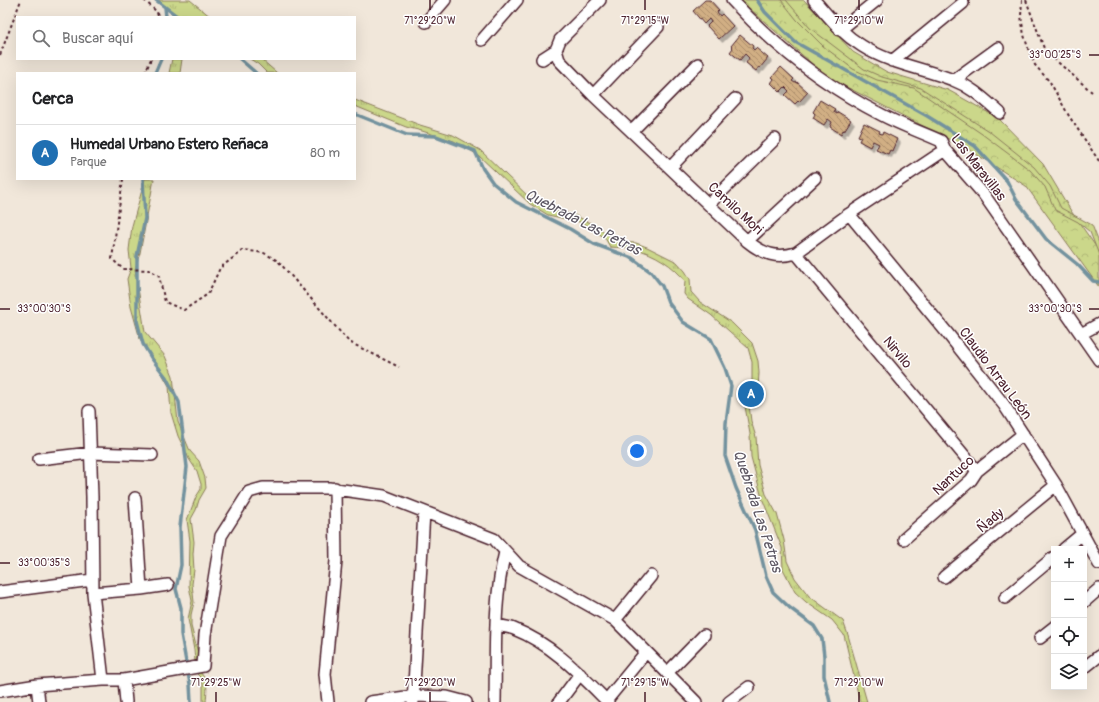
<!DOCTYPE html>
<html lang="es">
<meta charset="utf-8">
<style>
body{margin:0;font-family:Pangolin,sans-serif;background:#f2f2f2;color:#202124}
.controls{position:absolute;right:12px;bottom:12px;display:grid;overflow:hidden;border-radius:0px;box-shadow:0 4px 16px #0002}
.controls button{width:36px;height:36px;display:grid;place-items:center;padding:0;border:0;border-bottom:1px solid #e0e0e0;background:#fff;color:#202124;font:20px sans-serif}
.you{position:absolute;left:637px;top:451px;width:14px;height:14px;margin:-10px;border:3px solid #fff;border-radius:50%;background:#1a73e8;box-shadow:0 0 0 6px #1a73e833}
.badge{display:grid;place-items:center;width:26px;height:26px;border-radius:50%;background:#1f6fb2;color:#fff;font-size:13px;font-weight:700}
.pin{position:absolute;translate:-50% -50%;border:2px solid #fff;box-shadow:0 1px 4px #0006}
.list{margin:0;padding:0;list-style:none}
h2{display:flex;justify-content:space-between;align-items:center;height:52px;margin:0;padding:0 16px;font-size:17px}
h2 small{font-size:13px;font-weight:400;color:#757577}
.list li{display:grid;grid-template-columns:26px 1fr auto;gap:12px;align-items:center;box-sizing:border-box;height:56px;padding:0 16px;border-top:1px solid #e0e0e0}
.list b{display:block;font-size:15px;white-space:nowrap}
.list p{margin:0;font-size:13px;white-space:nowrap;color:#757577}
.list em{font-size:13px;font-style:normal;color:#757577}
.icon{flex:none;width:22px;height:22px;fill:none;stroke:currentColor;stroke-width:2;stroke-linecap:round;stroke-linejoin:round}
.map{position:relative;flex:none;width:1099px;height:702px;overflow:hidden}
.search{position:absolute;background:#fff;box-shadow:0 4px 16px #0002;left:16px;top:16px;width:340px;height:44px;display:flex;align-items:center;gap:10px;box-sizing:border-box;padding:0 14px;border-radius:0px;color:#757577;font-size:15px}
.panel{position:absolute;background:#fff;box-shadow:0 4px 16px #0002;left:16px;top:72px;width:340px;height:108px;border-radius:0px}
.map>svg:first-child{display:block}
.forest{fill:url(#forest-crowns);stroke:#8a7b5a}
.park{fill:url(#park-tufts);stroke:#8a7b5a}
.lines{fill:none;stroke-linecap:round;stroke-linejoin:round}
.stream{stroke:#73929e;stroke-width:3.5}
.building{fill:url(#building-back-hatch);stroke:#4a1f2b;filter:url(#shadow)}
.minor-casing{stroke:#4a1f2b;stroke-width:14}
.path{stroke:#4a1f2b;stroke-width:2;stroke-dasharray:3 3;stroke-linecap:butt}
.minor{stroke:#fff;stroke-width:11}
.ticks{fill:none;stroke:#4a1f2b;stroke-width:1.5}
.labels{text-anchor:middle;stroke-width:3;stroke-linejoin:round;paint-order:stroke}
.street-label{font-size:14px;fill:#4a1f2b;stroke:#fff}
.water-label{font-size:15px;font-style:italic;fill:#5e5864;stroke:#fff}
.ticks-label{font-size:10px;text-anchor:middle;fill:#4a1f2b;stroke:#fff;stroke-width:3;stroke-linejoin:round;paint-order:stroke}
</style>
<div class="map">
<svg width="1099" height="702" viewBox="0 0 1099 702">
<defs>
<pattern id="forest-crowns" width="20" height="18" patternUnits="userSpaceOnUse"><rect width="20" height="18" fill="#cbd78a"/><path d="M2 6a3 3 0 1 1 6 0M12 15a3 3 0 1 1 6 0" fill="none" stroke="#b0b877"/></pattern>
<pattern id="park-tufts" width="24" height="20" patternUnits="userSpaceOnUse"><rect width="24" height="20" fill="#cbd78a"/><path d="M3 7l-1-3M5 7V3M7 7l1-3M15 17l-1-3M17 17v-4M19 17l1-3" fill="none" stroke="#b0b877"/></pattern>
<pattern id="building-back-hatch" width="6" height="6" patternUnits="userSpaceOnUse"><rect width="6" height="6" fill="#d1af84"/><path d="M-1 5l2 2M0 0l6 6M5-1l2 2" fill="none" stroke="#ac8e6c"/></pattern>
<filter id="shadow"><feDropShadow dx="3.5" dy="3.5" stdDeviation="0" flood-color="#0004"/></filter>
</defs>
<rect width="100%" height="100%" fill="#f1e7da"/>
<filter id="ink" filterUnits="userSpaceOnUse"><feTurbulence type="fractalNoise" baseFrequency=".025" numOctaves="2"/><feDisplacementMap in="SourceGraphic" scale="8" xChannelSelector="R" yChannelSelector="G"/><feConvolveMatrix kernelMatrix="1 2 1 2 8 2 1 2 1" color-interpolation-filters="sRGB"/></filter>
<g filter="url(#ink)">
<!-- forest -->
<path class="forest" d="M 740,0 L 804,0 L 853,52 L 887,72 L 948,90 L 998,118 L 1043,164 L 1071,211 L 1099,251 L 1099,287 L 1026,186 L 968,149 L 827,77 Z"/>
<!-- park -->
<path class="park" d="M 158,0 L 190,0 L 211,17 L 178,17 Z
M 781,0 L 786,0 L 810,28 L 864,69 L 882,77 L 921,88 L 990,132 L 1034,167 L 1050,186 L 1061,208 L 1092,225 L 1099,243 L 1099,255 L 1090,232 L 1078,222 L 1055,210 L 1045,187 L 1030,170 L 982,134 L 914,88 L 877,80 L 853,69 L 823,46 L 797,20 Z
M 172,59 L 182,59 L 180,73 L 169,73 Z
M 250,59 L 261,59 L 277,73 L 267,73 L 258,64 Z
M 355,100 L 420,125 L 453,135 L 480,150 L 530,198 L 549,210 L 572,214 L 595,225 L 618,242 L 636,243 L 647,247 L 677,262 L 685,271 L 690,279 L 691,292 L 700,302 L 732,323 L 752,343 L 758,361 L 759,373 L 758,388 L 749,405 L 751,421 L 756,437 L 758,465 L 766,494 L 777,514 L 784,540 L 787,561 L 795,578 L 809,596 L 843,621 L 848,635 L 867,702 L 860,702 L 844,635 L 832,620 L 806,602 L 795,592 L 783,569 L 782,548 L 762,498 L 751,457 L 750,434 L 744,401 L 752,388 L 752,362 L 748,348 L 711,315 L 688,299 L 684,294 L 685,281 C 674,266 654,253 635,249 C 627,247 618,248 610,247 L 605,238 L 584,223 L 548,215 L 530,204 L 478,155 L 454,141 L 422,131 L 406,127 L 355,106 Z
M 145,179 L 154,179 L 140,253 L 135,269 L 145,332 L 165,356 L 173,376 L 178,422 L 190,451 L 199,461 L 205,478 L 206,488 L 199,500 L 196,510 L 191,519 L 194,542 L 193,554 L 194,570 L 192,584 L 194,602 L 191,615 L 191,626 L 198,653 L 198,670 C 209,681 207,688 206,702 L 203,702 L 203,684 L 201,678 L 196,673 L 194,650 L 188,619 L 192,601 L 189,586 L 190,541 L 187,520 L 196,497 L 201,489 L 201,484 L 197,471 L 189,459 L 178,436 L 171,413 L 169,386 L 155,361 L 140,339 L 131,307 L 127,279 L 131,268 L 129,250 L 132,226 Z"/>
<g class="lines">
<!-- stream -->
<path class="stream" d="M 156,0 L 178,17
M 757,0 L 765,12 L 795,42 L 927,116 L 975,146 L 1007,181 L 1016,199 L 1046,239 L 1077,264 L 1093,281 L 1099,282
M 165,7 L 166,17
M 240,59 L 256,73
M 155,73 L 161,59
M 355,114 L 407,135 L 436,136 L 475,151 L 483,169 L 493,183 L 516,202 L 570,229 L 594,244 L 632,258 L 651,272 L 662,286 L 668,302 L 683,322 L 711,339 L 725,368 L 731,386 L 726,423 L 725,456 L 736,488 L 755,530 L 766,576 L 773,592 L 790,608 L 814,626 L 822,639 L 824,656 L 824,676 L 830,702
M 143,179 L 145,218 L 137,256 L 137,321 L 143,344 L 152,359 L 166,377 L 179,402 L 187,467 L 180,527 L 181,565 L 176,589 L 181,608 L 181,634 L 190,684 L 191,702"/>
</g>
<!-- building -->
<path class="building" d="M 705,0 L 710,0 L 719,10 L 717,12 L 720,16 L 722,14 L 733,26 L 719,39 L 707,26 L 711,22 L 709,19 L 704,24 L 693,11 Z
M 740,35 L 753,46 L 752,48 L 754,50 L 756,48 L 768,58 L 760,68 L 759,67 L 756,71 L 746,63 L 749,58 L 745,54 L 740,60 L 730,52 L 733,48 L 731,46 Z
M 781,67 L 794,79 L 792,81 L 795,83 L 797,82 L 808,92 L 799,102 L 798,101 L 795,104 L 785,95 L 789,91 L 785,87 L 780,92 L 771,83 L 774,79 L 772,77 Z
M 820,100 L 835,109 L 834,112 L 837,114 L 838,112 L 851,120 L 844,131 L 843,130 L 841,134 L 830,127 L 832,122 L 828,119 L 824,125 L 813,118 L 815,114 L 813,112 Z
M 864,123 L 880,131 L 879,133 L 882,134 L 883,132 L 897,139 L 892,151 L 890,150 L 888,154 L 876,149 L 879,144 L 873,141 L 870,147 L 859,141 L 861,137 L 858,136 Z"/>
<g class="lines">
<defs>
<path id="minor" d="M 732,0 C 775,47 825,86 882,115 C 901,125 921,132 941,141 L 945,150 L 984,195 L 1099,360
M 814,0 C 830,18 841,33 862,46 C 890,64 923,68 953,80 C 972,87 985,100 1000,113
M 426,22 L 445,0
M 840,30 L 877,0
M 482,40 L 517,0
M 556,50 L 559,60 L 593,95 L 747,241 C 763,254 777,259 796,253 L 849,214 L 945,150
M 542,59 L 556,50 L 560,40 L 600,0
M 892,61 L 963,3
M 954,80 L 998,48
M 593,95 L 658,27
M 632,131 L 698,64
M 670,168 L 735,99
M 709,204 L 775,139
M 849,214 L 948,334 L 1004,405 L 1056,485 L 1099,564
M 747,241 L 815,178
M 796,253 L 977,471
M 1081,334 L 1099,324
M 89,411 L 92,497 L 93,593 L 103,680
M 39,459 L 90,453 L 152,455
M 135,498 L 141,589
M 904,539 L 971,480 L 977,471 L 1023,434
M 1064,549 L 1082,534
M 944,577 L 1056,485
M 0,592 L 92,580
M 93,593 L 141,589 L 168,585
M 1005,598 L 1054,557
M 1084,602 L 1099,589
M 615,620 L 651,576
M 496,625 C 502,626 509,627 514,629 C 552,644 580,674 608,702
M 1040,638 L 1054,627
M 1084,668 L 1099,656
M 667,673 L 704,635
M 124,680 L 126,702
M 37,685 L 39,702
M 0,691 L 37,685 L 103,680 L 124,680 L 203,666 L 205,635 L 221,536 L 249,492 L 263,488 L 329,488 L 384,496 L 494,539 L 519,566 L 615,620 L 696,702
M 606,701 L 646,652
M 328,702 L 325,674 L 336,561 L 335,488
M 370,702 L 413,696 L 447,697 L 466,702
M 413,702 L 424,512
M 495,702 C 496,652 493,601 505,552
M 559,702 L 580,674
M 729,702 L 749,687"/>
</defs>
<!-- minor casing -->
<use href="#minor" class="minor-casing"/>
<!-- path -->
<path class="path" d="M 144,0 L 157,12 L 158,17
M 1022,0 L 1021,16 L 1024,35 L 1029,51 L 1035,65 L 1050,82 L 1069,116 L 1099,161
M 1026,0 L 1045,51 L 1092,92
M 0,55 L 21,0
M 145,73 L 151,59
M 123,179 L 112,259 L 123,269 L 150,270 L 159,276 L 165,302 L 184,310 L 208,294 L 220,268 L 243,250 L 264,253 L 278,261 L 349,342 L 399,367"/>
<!-- minor -->
<use href="#minor" class="minor"/>
</g>
</g>
<!-- ticks -->
<path class="ticks" d="M 430,0 L 430,10M 645,0 L 645,10M 859,0 L 859,10M 1089,55 L 1099,55M 0,309 L 10,309M 1089,309 L 1099,309M 0,563 L 10,563M 216,692 L 216,702M 430,692 L 430,702M 645,692 L 645,702M 859,692 L 859,702"/>
<g class="labels">
<!-- street labels -->
<g class="street-label">
<text transform="translate(979 167) rotate(52)" y="5">Las Maravillas</text>
<text transform="translate(736 208) rotate(43)" y="5">Camilo Mori</text>
<text transform="translate(898 352) rotate(50)" y="5">Nirvilo</text>
<text transform="translate(996 373) rotate(53)" y="5">Claudio Arrau León</text>
<text transform="translate(953 475) rotate(-43)" y="5">Nantuco</text>
<text transform="translate(990 520) rotate(-40)" y="5">Ñady</text>
</g>
<!-- water labels -->
<g class="water-label">
<text transform="translate(583 222) rotate(27)" y="5">Quebrada Las Petras</text>
<text transform="translate(758 511) rotate(72)" y="5">Quebrada Las Petras</text>
</g>
</g>
<g class="ticks-label">
<text x="430" y="24">71°29'20"W</text>
<text x="645" y="24">71°29'15"W</text>
<text x="859" y="24">71°29'10"W</text>
<text x="1055" y="58">33°00'25"S</text>
<text x="44" y="312">33°00'30"S</text>
<text x="1055" y="312">33°00'30"S</text>
<text x="44" y="566">33°00'35"S</text>
<text x="216" y="686">71°29'25"W</text>
<text x="430" y="686">71°29'20"W</text>
<text x="645" y="686">71°29'15"W</text>
<text x="859" y="686">71°29'10"W</text>
</g>
</svg>
<div class="controls">
<button>+</button>
<button>−</button>
<button><svg class="icon" aria-label="locate" viewBox="0 0 24 24"><circle cx="12" cy="12" r="6"/><path d="M12 2v4M12 18v4M2 12h4M18 12h4"/></svg></button>
<button><svg class="icon" aria-label="layers" viewBox="0 0 24 24"><path d="M12 4l9 5-9 5-9-5zM3 14l9 5 9-5"/></svg></button>
</div>
<div class="you"></div>
<div class="pin badge" style="left:751px;top:394px">A</div>
<div class="search"><svg class="icon" aria-label="search" viewBox="0 0 24 24"><circle cx="10" cy="10" r="6"/><path d="M15 15l6 6"/></svg>Buscar aquí</div>
<section class="panel">
<h2>Cerca<small></small></h2>
<ul class="list">
<li><span class="badge">A</span><div><b>Humedal Urbano Estero Reñaca</b><p>Parque</p></div><em>80 m</em></li>
</ul>
</section>
</div>
